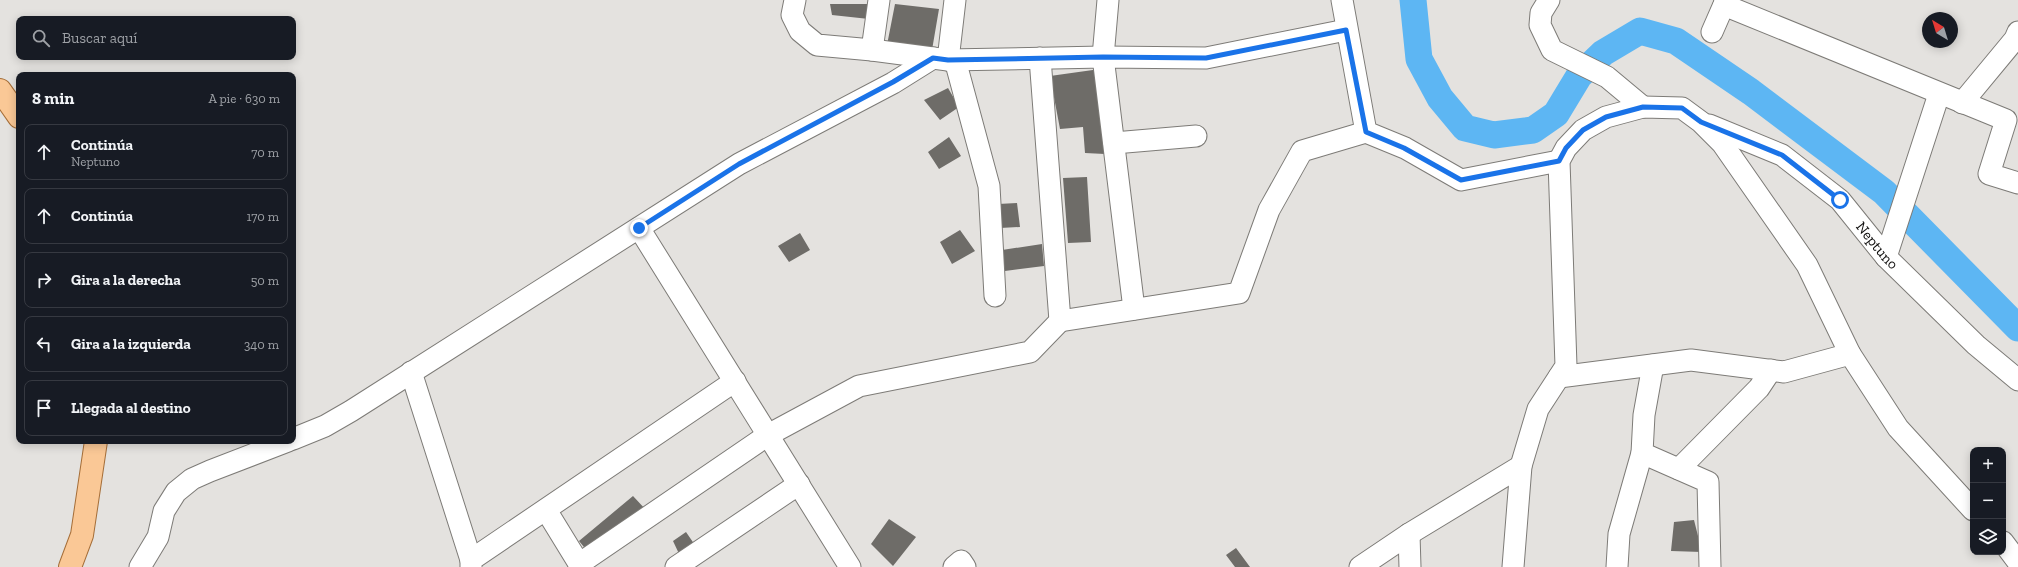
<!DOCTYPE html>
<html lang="es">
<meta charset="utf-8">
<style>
body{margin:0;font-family:"Zilla Slab",serif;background:#20242c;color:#f1f3f6}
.controls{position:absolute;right:12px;bottom:12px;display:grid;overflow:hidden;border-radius:8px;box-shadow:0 2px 10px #0003}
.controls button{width:36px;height:36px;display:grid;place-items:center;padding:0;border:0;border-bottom:1px solid #363941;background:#171b24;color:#f1f3f6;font:20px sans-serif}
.compass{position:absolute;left:1922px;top:12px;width:36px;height:36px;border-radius:50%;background:#171b24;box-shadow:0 2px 10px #0003;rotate:322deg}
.stop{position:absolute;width:12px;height:12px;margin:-9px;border:3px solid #1a73e8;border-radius:50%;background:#fff}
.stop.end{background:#1a73e8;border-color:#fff;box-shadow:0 1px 4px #0008}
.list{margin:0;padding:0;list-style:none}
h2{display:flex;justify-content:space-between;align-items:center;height:52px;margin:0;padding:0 16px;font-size:17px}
h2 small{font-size:13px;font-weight:400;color:#9ea1a6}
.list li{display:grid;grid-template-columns:26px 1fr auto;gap:12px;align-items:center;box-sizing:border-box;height:56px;margin:0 8px 8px;padding:0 8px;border:1px solid #363941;border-radius:8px}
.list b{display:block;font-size:15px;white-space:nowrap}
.list p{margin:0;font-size:13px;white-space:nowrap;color:#9ea1a6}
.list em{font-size:13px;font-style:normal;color:#9ea1a6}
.icon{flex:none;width:22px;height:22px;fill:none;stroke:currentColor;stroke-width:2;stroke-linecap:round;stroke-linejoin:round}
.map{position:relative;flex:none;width:2018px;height:567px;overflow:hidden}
.search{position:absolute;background:#171b24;box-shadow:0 2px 10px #0003;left:16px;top:16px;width:280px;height:44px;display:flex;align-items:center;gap:10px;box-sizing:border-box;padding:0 14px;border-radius:8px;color:#9ea1a6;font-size:15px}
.panel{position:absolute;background:#171b24;box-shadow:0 2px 10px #0003;left:16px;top:72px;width:280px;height:372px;border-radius:8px}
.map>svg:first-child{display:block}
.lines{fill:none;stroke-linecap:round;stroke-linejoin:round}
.river{stroke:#5db6f3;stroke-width:27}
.building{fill:#6e6c68}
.minor-casing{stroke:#7d7b77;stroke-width:23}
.major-casing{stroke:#a56e38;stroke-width:24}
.minor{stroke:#fff;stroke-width:21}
.major{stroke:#fac896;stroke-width:22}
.route{stroke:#1a73e8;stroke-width:5}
.labels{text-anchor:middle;stroke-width:3;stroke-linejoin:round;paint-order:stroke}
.street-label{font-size:15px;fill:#0e0d0c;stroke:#fff}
</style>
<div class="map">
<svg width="2018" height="567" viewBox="0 0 2018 567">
<rect width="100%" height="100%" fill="#e4e2df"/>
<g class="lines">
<!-- river -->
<path class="river" d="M 1413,0 L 1419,59 L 1440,98 L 1465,128 L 1494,135 L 1533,130 L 1556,114 L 1579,76 L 1603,53 L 1640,31 L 1676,41 L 1751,92 L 1884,192 L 2018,328"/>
</g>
<!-- building -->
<path class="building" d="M 830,4 L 868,4 L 869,19 L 832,15 Z
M 895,4 L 939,9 L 932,50 L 887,45 Z
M 1100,69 L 1105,154 L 1085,153 L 1083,127 L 1060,129 L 1050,76 Z
M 948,88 L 959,107 L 940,120 L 924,100 Z
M 949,137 L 961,156 L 939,169 L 928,152 Z
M 1087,177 L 1091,242 L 1068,243 L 1063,178 Z
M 1017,203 L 1020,227 L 1000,228 L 998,204 Z
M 960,230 L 975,251 L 952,264 L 940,242 Z
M 800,233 L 810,250 L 789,262 L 778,246 Z
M 1042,244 L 1044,266 L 1005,271 L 1002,250 Z
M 633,496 L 647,511 L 588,552 L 579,541 Z
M 889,519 L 916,537 L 893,566 L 871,544 Z
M 1694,520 L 1702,552 L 1671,551 L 1674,522 Z
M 686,532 L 699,551 L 681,558 L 673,541 Z
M 1236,548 L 1250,567 L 1235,567 L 1226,555 Z"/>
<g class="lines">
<defs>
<g id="minor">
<path d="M 795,0 L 792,15 L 800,31 L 817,45 L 872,50 L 948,60 L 1103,57 L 1206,58 L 1346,30"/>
<path d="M 1108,0 L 1103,57 L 1134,309"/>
<path d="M 1342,0 L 1366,132 L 1405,148 L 1461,180 L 1559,161"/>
<path d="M 1549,0 L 1541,13 L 1540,25 L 1552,50 L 1607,77 L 1643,107"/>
<path d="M 1724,5 L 2006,120 L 1989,174 L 2018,183"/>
<path d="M 1712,32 L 1726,0"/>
<path d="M 872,50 L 879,0"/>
<path d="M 1040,58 L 1060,321 L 1239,293 L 1269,210 L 1302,151 L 1366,132"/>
<path d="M 948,60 L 955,0"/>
<path d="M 955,60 L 989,186 L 995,296"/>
<path d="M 1962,103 L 2015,39 L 2018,32"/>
<path id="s1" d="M 1709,125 L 1782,155 L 1840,200 L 1886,257 L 1976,345 L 2018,380"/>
<path d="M 1114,143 L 1196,136"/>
<path d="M 639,228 L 850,567"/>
<path d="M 1886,257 L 1939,94"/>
<path d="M 1653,365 L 1644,415 L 1642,453 L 1708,482 L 1710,567"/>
<path d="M 411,372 L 471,560"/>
<path d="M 1559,377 L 1691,360 L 1784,372 L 1850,354"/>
<path d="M 293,439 L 325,426 L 351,411 L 739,164 L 893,83 L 933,58"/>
<path d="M 1679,469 L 1759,388 L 1771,370"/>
<path d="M 546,510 L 581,567"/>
<path d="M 1409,534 L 1410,567"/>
<path d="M 2003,542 L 2018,562"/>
<path d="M 579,564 L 768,435 L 859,386 L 1030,352 L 1060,321"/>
<path d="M 140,567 L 158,537 L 164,511 L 176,492 L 192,479 L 210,471 L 288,441"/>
<path d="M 471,567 L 471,560 L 735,381"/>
<path d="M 676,567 L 799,484"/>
<path d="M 954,567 L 961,561 L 965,567"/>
<path d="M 1360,567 L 1409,534 L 1521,466"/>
<path d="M 1513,567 L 1521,466 L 1538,409 L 1566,366 L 1559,161 L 1566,148 L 1583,130 L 1606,117 L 1643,107 L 1682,108 L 1701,122 L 1722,143 L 1807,265 L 1850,354 L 1898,428 L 1973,510"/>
<path d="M 1617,567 L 1619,534 L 1642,453"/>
</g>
<path id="major" d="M 0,90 L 19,117
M 70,567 L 82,535 L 96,441"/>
</defs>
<!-- minor casing -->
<use href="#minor" class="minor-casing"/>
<!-- major casing -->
<use href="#major" class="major-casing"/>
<!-- minor -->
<use href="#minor" class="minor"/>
<!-- major -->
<use href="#major" class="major"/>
</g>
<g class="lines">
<!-- route -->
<path class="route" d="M 639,228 L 739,164 L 893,82 L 933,58 L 948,60 L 1103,57 L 1206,58 L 1346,30 L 1366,132 L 1404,148 L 1461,180 L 1559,161 L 1566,148 L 1583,130 L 1606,117 L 1643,107 L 1682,108 L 1701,122 L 1782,155 L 1840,200"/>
</g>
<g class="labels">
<!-- street labels -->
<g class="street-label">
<text dy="5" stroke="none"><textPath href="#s1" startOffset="211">Neptuno</textPath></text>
</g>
</g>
</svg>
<div class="controls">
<button>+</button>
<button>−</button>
<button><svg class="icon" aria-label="layers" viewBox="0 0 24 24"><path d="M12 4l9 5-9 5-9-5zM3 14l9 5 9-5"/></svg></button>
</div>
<svg class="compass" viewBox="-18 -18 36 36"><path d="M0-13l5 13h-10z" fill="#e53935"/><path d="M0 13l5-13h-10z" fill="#9ea1a6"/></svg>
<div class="stop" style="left:1840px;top:200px"></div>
<div class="stop end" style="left:639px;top:228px"></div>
<div class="search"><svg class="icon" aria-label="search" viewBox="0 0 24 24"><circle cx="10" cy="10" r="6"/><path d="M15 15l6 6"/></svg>Buscar aquí</div>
<section class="panel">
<h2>8 min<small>A pie · 630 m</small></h2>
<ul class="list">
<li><svg class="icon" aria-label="ahead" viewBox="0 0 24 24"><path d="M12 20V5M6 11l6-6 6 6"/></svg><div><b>Continúa</b><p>Neptuno</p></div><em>70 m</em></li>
<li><svg class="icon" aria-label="ahead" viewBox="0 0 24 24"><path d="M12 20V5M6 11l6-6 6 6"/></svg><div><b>Continúa</b></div><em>170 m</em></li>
<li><svg class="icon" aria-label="right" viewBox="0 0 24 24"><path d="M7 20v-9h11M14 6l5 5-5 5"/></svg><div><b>Gira a la derecha</b></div><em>50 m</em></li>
<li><svg class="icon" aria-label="left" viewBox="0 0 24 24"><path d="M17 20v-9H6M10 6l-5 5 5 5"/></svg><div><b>Gira a la izquierda</b></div><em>340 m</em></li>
<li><svg class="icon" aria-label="arrive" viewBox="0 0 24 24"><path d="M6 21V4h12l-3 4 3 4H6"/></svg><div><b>Llegada al destino</b></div></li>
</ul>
</section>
</div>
